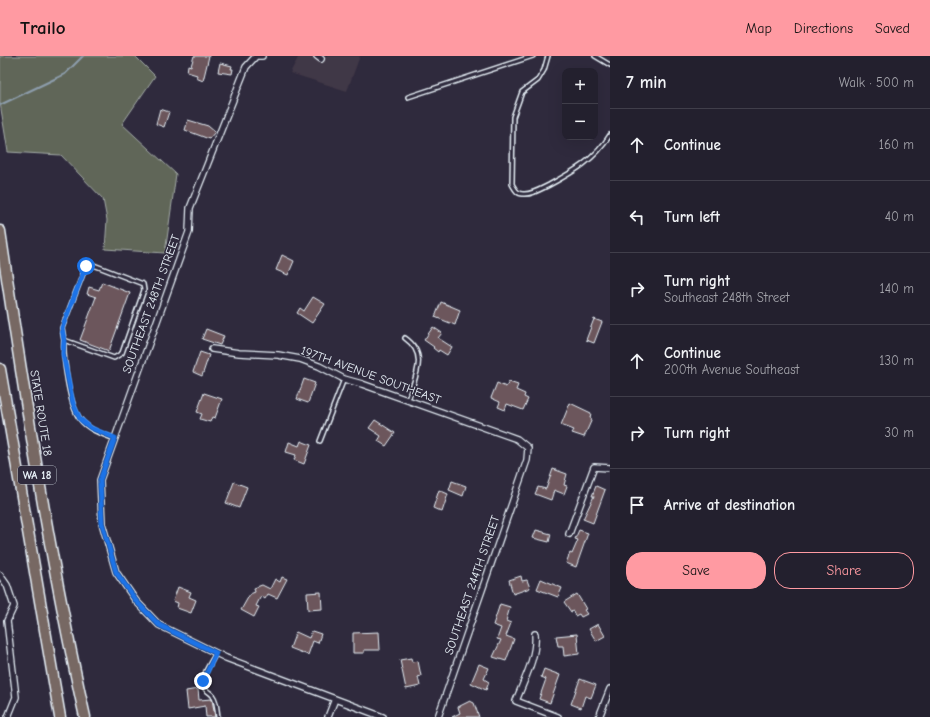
<!DOCTYPE html>
<meta charset="utf-8">
<style>
body{margin:0;font-family:"Comic Neue",sans-serif;background:#2f2d3a;color:#f1f3f6}
.controls{position:absolute;right:12px;top:12px;display:grid;overflow:hidden;border-radius:8px;box-shadow:0 4px 16px #0002}
.controls button{width:36px;height:36px;display:grid;place-items:center;padding:0;border:0;border-bottom:1px solid #403e4a;background:#23202e;color:#f1f3f6;font:20px sans-serif}
.stop{position:absolute;width:12px;height:12px;margin:-9px;border:3px solid #1a73e8;border-radius:50%;background:#fff}
.stop.end{background:#1a73e8;border-color:#fff;box-shadow:0 1px 4px #0008}
.list{margin:0;padding:0;list-style:none}
h2{display:flex;justify-content:space-between;align-items:center;height:52px;margin:0;padding:0 16px;font-size:17px}
h2 small{font-size:13px;font-weight:400;color:#a3a3aa}
.list li{display:grid;grid-template-columns:26px 1fr auto;gap:12px;align-items:center;box-sizing:border-box;height:72px;padding:0 16px;border-top:1px solid #403e4a}
.list b{display:block;font-size:15px;white-space:nowrap}
.list p{margin:0;font-size:13px;white-space:nowrap;color:#a3a3aa}
.list em{font-size:13px;font-style:normal;color:#a3a3aa}
.actions{display:flex;gap:8px;padding:12px 16px}
.actions a{flex:1;padding:9px 0;border:1px solid #ff9aa2;border-radius:16px;text-align:center;font-size:14px;color:#ff9aa2}
.actions .main{background:#ff9aa2;color:#111}
.icon{flex:none;width:22px;height:22px;fill:none;stroke:currentColor;stroke-width:2;stroke-linecap:round;stroke-linejoin:round}
.map{position:relative;flex:none;width:610px;height:661px;overflow:hidden}
header{display:flex;align-items:center;gap:24px;box-sizing:border-box;height:56px;padding:0 20px;background:#ff9aa2;color:#111}
header strong{font-size:19px}
nav{display:flex;gap:22px;margin-inline-start:auto;font-size:14px}
main{display:flex}
aside{flex:1;background:#23202e}
.map>svg:first-child{display:block}
.built{fill:#413746}
.green{fill:#616658;stroke:#a4aca8}
.lines{fill:none;stroke-linecap:round;stroke-linejoin:round}
.stream{stroke:#8d9ead;stroke-width:2}
.building{fill:#6c565b;stroke:#e8f1f8}
.lane-casing{stroke:#e8f1f8;stroke-width:6}
.street-casing{stroke:#e8f1f8;stroke-width:8}
.highway-casing{stroke:#e8f1f8;stroke-width:13}
.lane{stroke:#2f2a3d;stroke-width:3}
.street{stroke:#2f2a3d;stroke-width:5.5}
.highway{stroke:#776864;stroke-width:10}
.route{stroke:#1a73e8;stroke-width:5}
.labels{text-anchor:middle;stroke-width:3;stroke-linejoin:round;paint-order:stroke}
.shield{fill:#2f2a3d;stroke:#b0b5c0;stroke-width:1}
.shield-label{font-size:11px;font-weight:bold;fill:#e8f1f8}
.street-label{font-size:12px;fill:#e8f1f8;stroke:#2f2a3d}
</style>
<header>
<strong>Trailo</strong>
<nav><a>Map</a><a>Directions</a><a>Saved</a></nav>
</header>
<main>
<div class="map">
<svg width="610" height="661" viewBox="0 0 610 661">
<rect width="100%" height="100%" fill="#2f2a3d"/>
<filter id="ink" filterUnits="userSpaceOnUse"><feTurbulence type="fractalNoise" baseFrequency=".025" numOctaves="2"/><feDisplacementMap in="SourceGraphic" scale="8" xChannelSelector="R" yChannelSelector="G"/><feConvolveMatrix kernelMatrix="1 2 1 2 8 2 1 2 1" color-interpolation-filters="sRGB"/></filter>
<g filter="url(#ink)">
<!-- built -->
<path class="built" d="M 299,0 L 360,0 L 347,35 L 290,17 Z"/>
<!-- green -->
<path class="green" d="M 0,0 L 135,0 L 155,20 L 122,68 L 176,118 L 165,197 L 105,193 L 107,164 L 103,143 L 61,99 L 8,96 L 0,47 Z"/>
<g class="lines">
<!-- stream -->
<path class="stream" d="M 0,49 L 65,18 L 83,0"/>
</g>
<!-- building -->
<path class="building" d="M 194,0 L 209,0 L 203,25 L 196,22 L 197,19 L 187,16 L 188,9 L 191,10 Z
M 220,7 L 232,10 L 231,13 L 233,13 L 232,18 L 218,16 Z
M 160,53 L 169,56 L 164,71 L 156,68 Z
M 188,64 L 208,70 L 215,76 L 209,83 L 185,74 Z
M 282,199 L 294,205 L 288,219 L 276,214 Z
M 102,226 L 130,237 L 109,295 L 80,284 L 96,241 L 87,238 L 89,231 L 99,234 Z
M 313,241 L 325,248 L 312,267 L 297,257 L 300,252 L 304,255 Z
M 441,246 L 460,254 L 455,269 L 435,261 Z
M 594,263 L 602,266 L 594,287 L 586,284 Z
M 433,271 L 442,277 L 438,282 L 452,291 L 447,299 L 439,294 L 438,296 L 433,292 L 434,291 L 424,284 Z
M 206,273 L 224,280 L 220,289 L 202,283 Z
M 200,296 L 209,299 L 202,320 L 193,316 Z
M 304,323 L 315,327 L 308,347 L 297,343 Z
M 509,326 L 518,329 L 516,334 L 525,338 L 524,341 L 528,343 L 523,354 L 507,348 L 505,354 L 498,351 L 500,346 L 491,342 L 497,327 L 506,331 Z
M 204,337 L 222,343 L 215,362 L 212,361 L 210,366 L 200,363 L 202,358 L 197,356 Z
M 570,347 L 591,357 L 590,362 L 592,363 L 584,381 L 572,377 L 574,374 L 561,369 Z
M 375,364 L 395,377 L 386,390 L 378,385 L 381,380 L 369,372 Z
M 301,385 L 311,389 L 304,408 L 294,404 L 296,399 L 286,396 L 289,386 L 299,390 Z
M 553,413 L 567,418 L 564,429 L 567,430 L 564,438 L 554,434 L 551,444 L 535,438 L 538,431 L 546,433 Z
M 452,425 L 466,430 L 463,440 L 449,434 Z
M 234,426 L 247,431 L 239,452 L 226,447 Z
M 596,430 L 605,434 L 593,467 L 583,463 L 594,440 L 592,440 Z
M 439,434 L 448,438 L 442,456 L 433,452 Z
M 536,474 L 551,478 L 549,486 L 533,482 Z
M 579,474 L 588,477 L 576,511 L 566,507 L 570,497 L 572,498 L 578,484 L 575,483 Z
M 521,520 L 522,525 L 527,524 L 530,532 L 513,538 L 509,524 Z
M 282,521 L 287,523 L 277,542 L 268,538 L 265,543 L 261,540 L 256,550 L 259,551 L 254,561 L 241,554 L 250,538 L 255,536 L 254,532 L 262,529 L 270,533 L 275,523 L 280,526 Z
M 541,523 L 562,532 L 558,541 L 537,533 Z
M 178,531 L 191,536 L 189,541 L 196,544 L 191,557 L 177,552 L 178,547 L 173,545 Z
M 321,536 L 322,553 L 308,554 L 307,537 Z
M 577,538 L 586,553 L 584,554 L 587,558 L 581,561 L 579,558 L 575,560 L 573,555 L 571,556 L 564,546 Z
M 500,548 L 510,551 L 506,565 L 511,567 L 506,580 L 514,583 L 506,605 L 493,601 L 501,584 L 497,583 L 501,572 L 493,569 Z
M 598,568 L 605,580 L 596,585 L 589,573 Z
M 312,575 L 321,578 L 318,587 L 313,585 L 308,599 L 290,592 L 296,576 L 309,582 Z
M 379,576 L 380,594 L 364,594 L 364,597 L 353,597 L 353,577 Z
M 577,578 L 579,598 L 564,600 L 563,590 L 558,590 L 556,580 Z
M 411,602 L 412,606 L 418,605 L 421,620 L 418,621 L 420,630 L 406,633 L 400,604 Z
M 479,608 L 489,612 L 484,623 L 489,626 L 486,634 L 471,627 Z
M 544,613 L 560,619 L 550,647 L 539,643 L 546,623 L 541,621 Z
M 580,623 L 596,629 L 591,642 L 585,640 L 581,652 L 571,648 Z
M 198,633 L 199,644 L 212,643 L 215,661 L 206,661 L 205,650 L 188,653 L 186,635 Z
M 470,645 L 474,647 L 479,661 L 452,661 L 460,657 L 458,651 Z"/>
<g class="lines">
<defs>
<path id="lane" d="M 548,0 L 544,14 L 538,24 L 522,36 L 513,61 L 512,128 C 515,133 517,138 523,138 C 531,139 541,133 549,129 C 573,116 595,104 610,79
M 595,0 L 610,9
M 408,41 L 533,0
M 405,282 C 429,299 415,320 408,344
M 64,284 L 62,272 L 86,210 L 91,208 L 143,228 L 144,234 L 122,297 L 114,302 L 64,284 C 63,301 69,349 80,363 C 88,374 103,378 115,383
M 320,385 L 344,323
M 216,597 C 212,605 201,620 203,629 C 204,635 210,635 213,640 C 217,645 217,655 218,661"/>
<path id="street" d="M 262,0 L 256,0 L 246,11 L 190,152 L 189,176 L 100,424 L 102,467 L 116,516 L 136,545 L 159,569 L 226,602 L 383,661
M 317,0 L 321,3
M 212,293 L 239,297 L 278,299 L 300,303 L 319,310 L 344,323 L 362,328 L 517,383 L 528,392 L 527,404 L 438,661
M 569,478 L 594,411 L 610,412
M 0,519 L 7,529 L 14,550 L 7,565 L 16,641 L 8,661
M 535,578 C 537,601 524,624 516,645 L 558,661
M 328,661 L 335,643
M 599,661 L 610,633"/>
<path id="highway" d="M 0,175 C 24,338 49,500 85,661
M 0,313 L 60,661"/>
</defs>
<!-- lane casing -->
<use href="#lane" class="lane-casing"/>
<!-- street casing -->
<use href="#street" class="street-casing"/>
<!-- highway casing -->
<use href="#highway" class="highway-casing"/>
<!-- lane -->
<use href="#lane" class="lane"/>
<!-- street -->
<use href="#street" class="street"/>
<!-- highway -->
<use href="#highway" class="highway"/>
</g>
</g>
<g class="lines" filter="url(#ink)">
<!-- route -->
<path class="route" d="M 86,210 L 62,272 L 64,284 L 63,298 L 73,347 L 80,363 L 91,372 L 115,382 L 100,424 L 102,467 L 116,516 L 136,545 L 159,569 L 216,597 L 203,625"/>
</g>
<g class="labels">
<!-- shield labels -->
<rect class="shield" x="18" y="410" width="38" height="18" rx="3"/>
<g class="shield-label">
<text x="37" y="423">WA 18</text>
</g>
<!-- street labels -->
<g class="street-label">
<text transform="translate(151 248) rotate(-70)" y="4">SOUTHEAST 248TH STREET</text>
<text transform="translate(371 319) rotate(20)" y="4">197TH AVENUE SOUTHEAST</text>
<text transform="translate(41 357) rotate(81)" y="4">STATE ROUTE 18</text>
<text transform="translate(472 529) rotate(-71)" y="4">SOUTHEAST 244TH STREET</text>
</g>
</g>
</svg>
<div class="controls">
<button>+</button>
<button>−</button>
</div>
<div class="stop" style="left:86px;top:210px"></div>
<div class="stop end" style="left:203px;top:625px"></div>
</div>
<aside>
<h2>7 min<small>Walk · 500 m</small></h2>
<ul class="list">
<li><svg class="icon" aria-label="ahead" viewBox="0 0 24 24"><path d="M12 20V5M6 11l6-6 6 6"/></svg><div><b>Continue</b></div><em>160 m</em></li>
<li><svg class="icon" aria-label="left" viewBox="0 0 24 24"><path d="M17 20v-9H6M10 6l-5 5 5 5"/></svg><div><b>Turn left</b></div><em>40 m</em></li>
<li><svg class="icon" aria-label="right" viewBox="0 0 24 24"><path d="M7 20v-9h11M14 6l5 5-5 5"/></svg><div><b>Turn right</b><p>Southeast 248th Street</p></div><em>140 m</em></li>
<li><svg class="icon" aria-label="ahead" viewBox="0 0 24 24"><path d="M12 20V5M6 11l6-6 6 6"/></svg><div><b>Continue</b><p>200th Avenue Southeast</p></div><em>130 m</em></li>
<li><svg class="icon" aria-label="right" viewBox="0 0 24 24"><path d="M7 20v-9h11M14 6l5 5-5 5"/></svg><div><b>Turn right</b></div><em>30 m</em></li>
<li><svg class="icon" aria-label="arrive" viewBox="0 0 24 24"><path d="M6 21V4h12l-3 4 3 4H6"/></svg><div><b>Arrive at destination</b></div></li>
</ul>
<div class="actions"><a class="main">Save</a><a>Share</a></div>
</aside>
</main>
